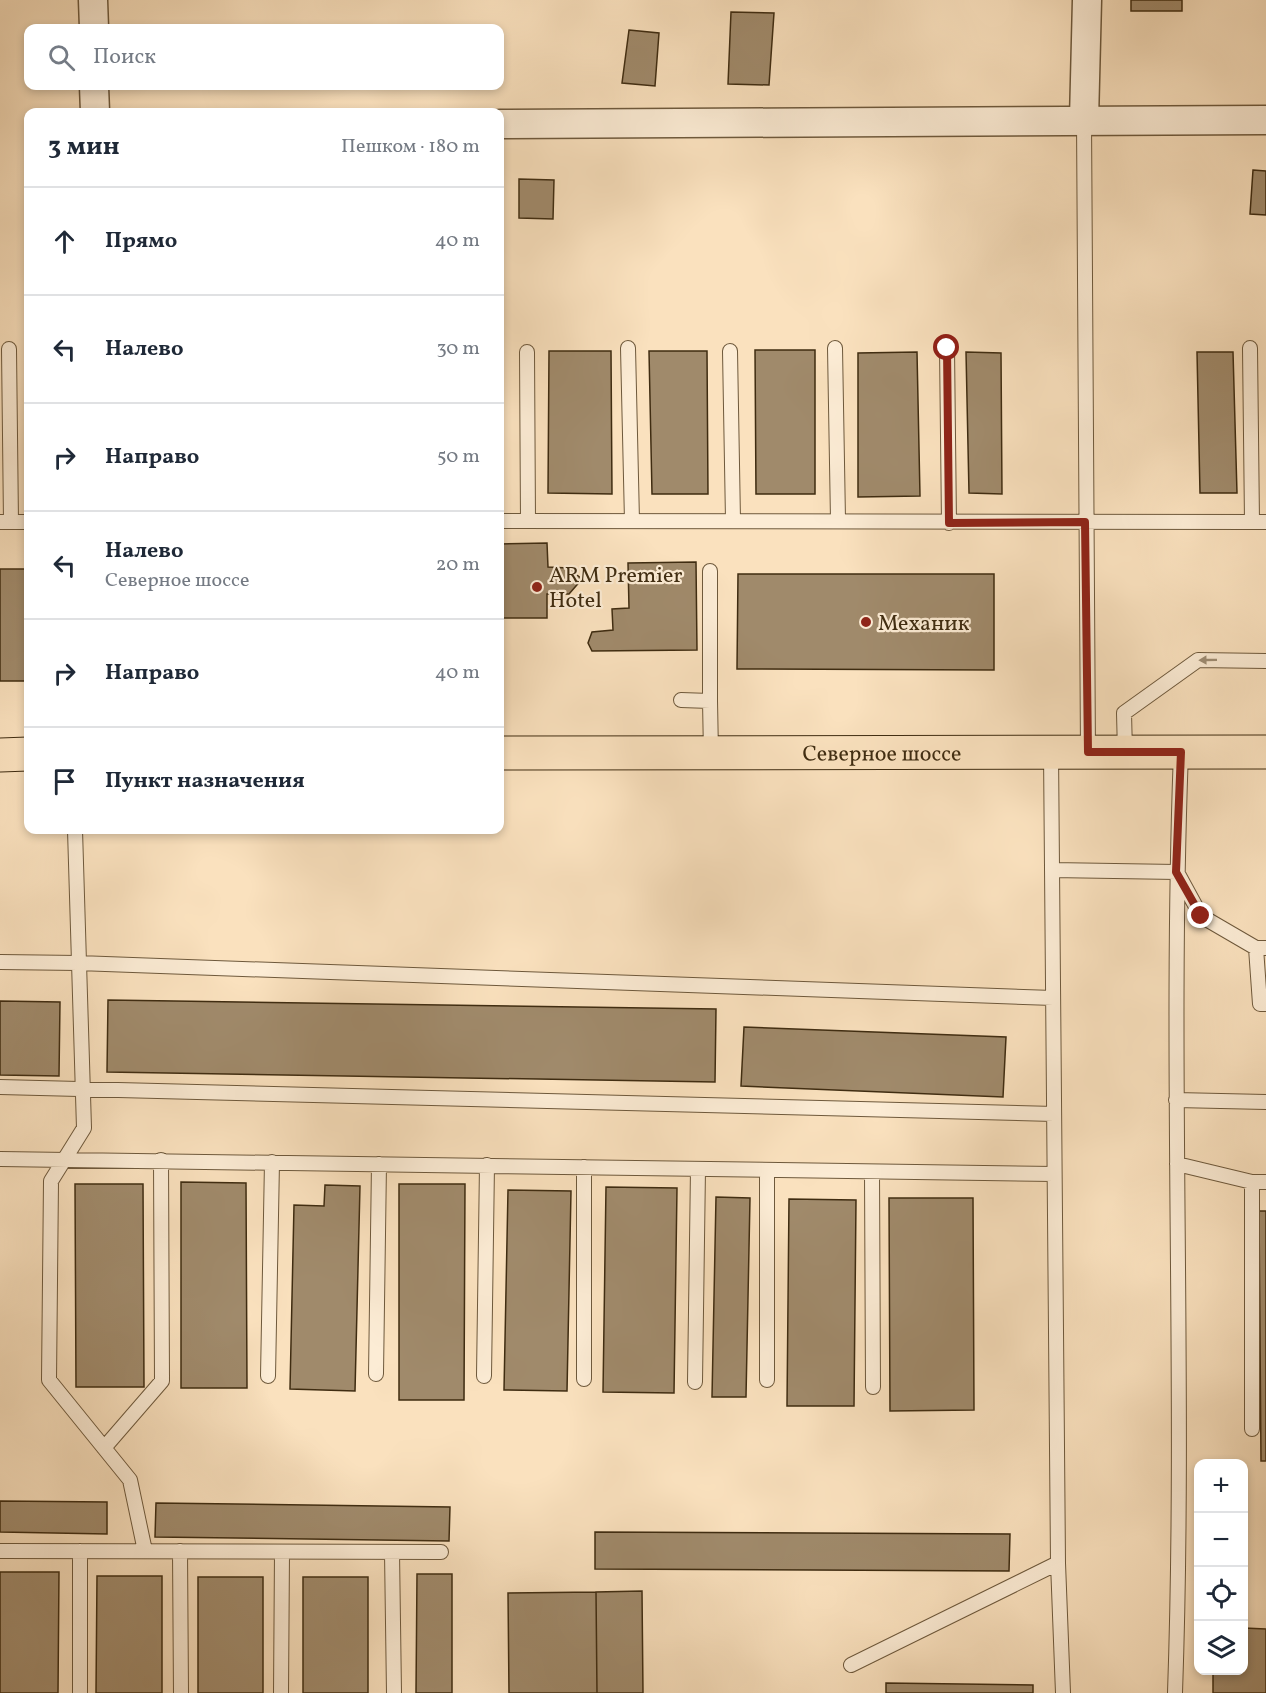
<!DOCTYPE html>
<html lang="ru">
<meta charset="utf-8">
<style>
body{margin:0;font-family:Vollkorn,serif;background:#f6f6f7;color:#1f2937}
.controls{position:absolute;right:18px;bottom:18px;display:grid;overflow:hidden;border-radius:12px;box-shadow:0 3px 9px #0003}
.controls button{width:54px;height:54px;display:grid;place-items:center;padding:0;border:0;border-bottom:2px solid #e0e1e3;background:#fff;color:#1f2937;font:30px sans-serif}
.stop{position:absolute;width:18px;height:18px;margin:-14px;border:4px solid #8f2418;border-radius:50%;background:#fff}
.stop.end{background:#8f2418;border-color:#fff;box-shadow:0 2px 6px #0008}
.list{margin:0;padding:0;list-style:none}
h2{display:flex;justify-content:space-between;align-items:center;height:78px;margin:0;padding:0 24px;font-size:26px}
h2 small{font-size:20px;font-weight:400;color:#747a83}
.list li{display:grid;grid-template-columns:39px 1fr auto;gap:18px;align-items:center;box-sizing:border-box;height:108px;padding:0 24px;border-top:2px solid #e0e1e3}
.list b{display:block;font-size:22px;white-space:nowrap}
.list p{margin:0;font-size:20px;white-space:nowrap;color:#747a83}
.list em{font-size:20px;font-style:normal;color:#747a83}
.icon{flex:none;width:33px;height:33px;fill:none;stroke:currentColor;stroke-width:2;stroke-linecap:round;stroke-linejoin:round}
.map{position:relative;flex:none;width:1266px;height:1693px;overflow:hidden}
.search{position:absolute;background:#fff;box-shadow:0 3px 9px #0003;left:24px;top:24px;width:480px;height:66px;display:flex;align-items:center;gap:15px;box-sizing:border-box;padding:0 21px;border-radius:12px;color:#747a83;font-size:22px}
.panel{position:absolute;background:#fff;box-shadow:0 3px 9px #0003;left:24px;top:108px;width:480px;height:726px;border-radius:12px}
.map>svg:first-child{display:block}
.building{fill:#a08a6b;stroke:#3f2c11;stroke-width:1.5}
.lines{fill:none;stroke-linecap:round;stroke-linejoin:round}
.lane-casing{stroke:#6e593c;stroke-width:16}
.street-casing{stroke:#6e593c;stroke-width:31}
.primary-casing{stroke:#3f2c11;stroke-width:35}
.lane{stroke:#fcecd5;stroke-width:14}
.street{stroke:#fcecd5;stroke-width:28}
.primary{stroke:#fae1be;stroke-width:33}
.oneway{fill:#9e8c73}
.route{stroke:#8f2418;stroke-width:8}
.poi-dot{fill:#8f2418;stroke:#fcecd5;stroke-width:2}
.labels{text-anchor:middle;stroke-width:4.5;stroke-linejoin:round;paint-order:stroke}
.poi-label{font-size:22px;fill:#3f2c11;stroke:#fcecd5;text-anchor:start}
.street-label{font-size:22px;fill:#3f2c11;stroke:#fcecd5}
</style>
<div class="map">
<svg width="1266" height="1693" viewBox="0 0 1266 1693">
<rect width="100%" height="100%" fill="#fae1be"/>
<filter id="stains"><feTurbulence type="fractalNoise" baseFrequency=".00333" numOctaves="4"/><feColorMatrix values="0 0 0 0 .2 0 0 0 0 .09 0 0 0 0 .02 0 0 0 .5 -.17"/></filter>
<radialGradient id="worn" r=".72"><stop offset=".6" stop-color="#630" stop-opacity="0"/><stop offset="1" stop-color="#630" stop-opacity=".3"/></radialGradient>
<!-- building -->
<path class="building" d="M 1131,0 L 1182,0 L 1182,11 L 1131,11 Z
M 731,12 L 774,13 L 769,85 L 728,84 Z
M 629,30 L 659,33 L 655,86 L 622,83 Z
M 1253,170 L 1266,171 L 1266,215 L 1250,214 Z
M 519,179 L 554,180 L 553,219 L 519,218 Z
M 755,350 L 815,350 L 815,494 L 756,494 Z
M 549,351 L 611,351 L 612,494 L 548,493 Z
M 649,351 L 707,351 L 708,494 L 652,494 Z
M 917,352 L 920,496 L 858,497 L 858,353 Z
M 966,352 L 1001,353 L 1002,494 L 969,493 Z
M 1197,352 L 1233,352 L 1237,493 L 1200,493 Z
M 547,543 L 548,567 L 568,568 L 582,579 L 569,594 L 547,594 L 547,618 L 500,618 L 500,544 Z
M 696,562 L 697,650 L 592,651 L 588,643 L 592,632 L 613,630 L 612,609 L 629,608 L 628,563 Z
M 0,569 L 28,569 L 28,681 L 0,681 Z
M 738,574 L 994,574 L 994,670 L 737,669 Z
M 108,1000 L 716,1009 L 715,1082 L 107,1072 Z
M 0,1001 L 60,1002 L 59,1076 L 0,1075 Z
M 744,1027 L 1006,1037 L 1003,1097 L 741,1086 Z
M 181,1182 L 246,1183 L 247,1388 L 181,1388 Z
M 75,1184 L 143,1184 L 144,1387 L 76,1387 Z
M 399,1184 L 465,1184 L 464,1400 L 399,1400 Z
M 325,1185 L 360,1186 L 355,1391 L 290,1389 L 294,1205 L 324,1206 Z
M 606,1187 L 677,1188 L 674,1393 L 603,1392 Z
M 508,1190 L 571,1191 L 567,1391 L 504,1390 Z
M 716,1197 L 750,1198 L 746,1397 L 712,1397 Z
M 889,1198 L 973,1198 L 974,1410 L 890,1411 Z
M 789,1199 L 856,1200 L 854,1406 L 787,1406 Z
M 1259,1211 L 1266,1211 L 1266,1461 L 1261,1461 Z
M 0,1501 L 107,1502 L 107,1534 L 0,1532 Z
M 156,1503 L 450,1507 L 449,1541 L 155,1537 Z
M 595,1532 L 1010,1534 L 1009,1571 L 595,1569 Z
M 0,1572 L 59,1572 L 58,1693 L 0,1693 Z
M 417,1574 L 452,1574 L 452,1693 L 416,1693 Z
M 97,1576 L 162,1576 L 162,1693 L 96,1693 Z
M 198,1577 L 263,1577 L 263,1693 L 198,1693 Z
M 303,1577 L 368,1577 L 368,1693 L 303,1693 Z
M 642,1591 L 643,1693 L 597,1693 L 596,1592 Z
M 596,1592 L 597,1693 L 509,1693 L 508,1593 Z
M 1244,1628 L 1266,1629 L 1266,1693 L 1213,1693 L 1213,1670 L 1244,1670 Z
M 886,1683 L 1033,1685 L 1033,1693 L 886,1693 Z"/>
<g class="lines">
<defs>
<path id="lane" d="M 1084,120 L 1088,752
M 628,348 L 632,521
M 835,348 L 838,520
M 947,348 L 949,523
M 1250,348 L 1252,522
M 9,349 L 11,522
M 730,351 L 733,520
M 527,352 L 528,521
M 500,521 L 1266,522
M 0,522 L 28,522
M 681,700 L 710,701 L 711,753
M 710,701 L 710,571
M 1125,752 L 1124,713 L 1198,660 L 1266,661
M 75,830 L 84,1128 L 51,1181 L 49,1380 L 130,1480 L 145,1551
M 1052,870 L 1177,872 L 1201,916 L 1256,948 L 1266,948
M 1256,948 L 1260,1004 L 1266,1004
M 0,962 L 78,963 L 1053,998
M 0,1087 L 1054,1114
M 1176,1100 L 1266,1102
M 0,1159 L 1054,1174
M 1177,1164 L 1252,1182 L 1266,1182
M 767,1170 L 767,1380
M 872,1172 L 873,1387
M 376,1374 L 379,1164
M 268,1376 L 272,1162
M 484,1376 L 487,1165
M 584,1379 L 584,1167
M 695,1382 L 698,1169
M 1252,1429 L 1252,1182
M 104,1448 L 162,1381 L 161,1160
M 0,1551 L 441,1552
M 180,1551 L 181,1693
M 392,1552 L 394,1693
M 1058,1563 L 1063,1693
M 851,1665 L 1058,1563 L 1051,752
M 80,1693 L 80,1551
M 281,1693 L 282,1552
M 1175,1693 C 1186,1379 1169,1065 1181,752"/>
<path id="street" d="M 93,0 L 94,28
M 94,86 L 95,112
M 1084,120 L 1087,0
M 500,124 L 1266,120"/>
<g id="primary">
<path id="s1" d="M 500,753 L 1266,752"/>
<path d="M 0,755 L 28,754"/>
</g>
</defs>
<!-- lane casing -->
<use href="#lane" class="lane-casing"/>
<!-- street casing -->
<use href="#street" class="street-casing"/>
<!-- primary casing -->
<use href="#primary" class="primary-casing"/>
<!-- lane -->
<use href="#lane" class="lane"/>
<!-- street -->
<use href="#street" class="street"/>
<!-- primary -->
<use href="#primary" class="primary"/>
</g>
<!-- one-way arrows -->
<defs><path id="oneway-solid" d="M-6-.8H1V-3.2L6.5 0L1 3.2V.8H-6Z" transform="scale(1.5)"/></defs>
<use class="oneway" href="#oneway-solid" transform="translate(1208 660) rotate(179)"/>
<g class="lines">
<!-- route -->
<path class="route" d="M 947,348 L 949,523 L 1085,522 L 1088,752 L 1181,752 L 1176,872 L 1201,916"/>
</g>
<!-- markers -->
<g class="poi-dot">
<circle cx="537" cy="587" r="6"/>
<circle cx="866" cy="622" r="6"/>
</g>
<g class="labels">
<!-- poi labels -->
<g class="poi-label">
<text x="549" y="582">ARM Premier<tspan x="549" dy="25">Hotel</tspan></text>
<text x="878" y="630">Механик</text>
</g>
<!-- street labels -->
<g class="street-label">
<text dy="8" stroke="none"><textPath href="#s1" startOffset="382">Северное шоссе</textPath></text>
</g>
</g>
<rect width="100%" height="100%" filter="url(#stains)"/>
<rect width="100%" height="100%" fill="url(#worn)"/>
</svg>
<div class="controls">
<button>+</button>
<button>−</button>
<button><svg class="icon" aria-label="locate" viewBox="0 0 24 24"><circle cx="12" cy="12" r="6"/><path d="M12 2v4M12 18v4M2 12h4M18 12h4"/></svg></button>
<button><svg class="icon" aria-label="layers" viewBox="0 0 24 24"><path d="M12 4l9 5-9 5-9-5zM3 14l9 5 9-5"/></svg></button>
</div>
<div class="stop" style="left:947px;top:348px"></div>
<div class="stop end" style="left:1201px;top:916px"></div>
<div class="search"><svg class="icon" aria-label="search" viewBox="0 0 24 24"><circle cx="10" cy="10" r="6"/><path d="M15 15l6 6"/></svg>Поиск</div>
<section class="panel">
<h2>3 мин<small>Пешком · 180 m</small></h2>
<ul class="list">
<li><svg class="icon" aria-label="ahead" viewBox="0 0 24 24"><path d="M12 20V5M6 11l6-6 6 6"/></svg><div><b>Прямо</b></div><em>40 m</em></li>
<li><svg class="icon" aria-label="left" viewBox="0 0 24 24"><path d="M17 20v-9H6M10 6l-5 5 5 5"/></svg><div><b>Налево</b></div><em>30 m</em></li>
<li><svg class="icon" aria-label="right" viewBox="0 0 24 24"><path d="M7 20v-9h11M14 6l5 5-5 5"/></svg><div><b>Направо</b></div><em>50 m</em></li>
<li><svg class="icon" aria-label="left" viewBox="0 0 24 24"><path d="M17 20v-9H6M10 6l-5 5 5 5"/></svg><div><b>Налево</b><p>Северное шоссе</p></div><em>20 m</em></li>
<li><svg class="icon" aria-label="right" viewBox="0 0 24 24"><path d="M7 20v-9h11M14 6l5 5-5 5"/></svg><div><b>Направо</b></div><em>40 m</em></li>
<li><svg class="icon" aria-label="arrive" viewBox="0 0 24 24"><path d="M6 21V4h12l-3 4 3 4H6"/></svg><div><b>Пункт назначения</b></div></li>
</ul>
</section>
</div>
